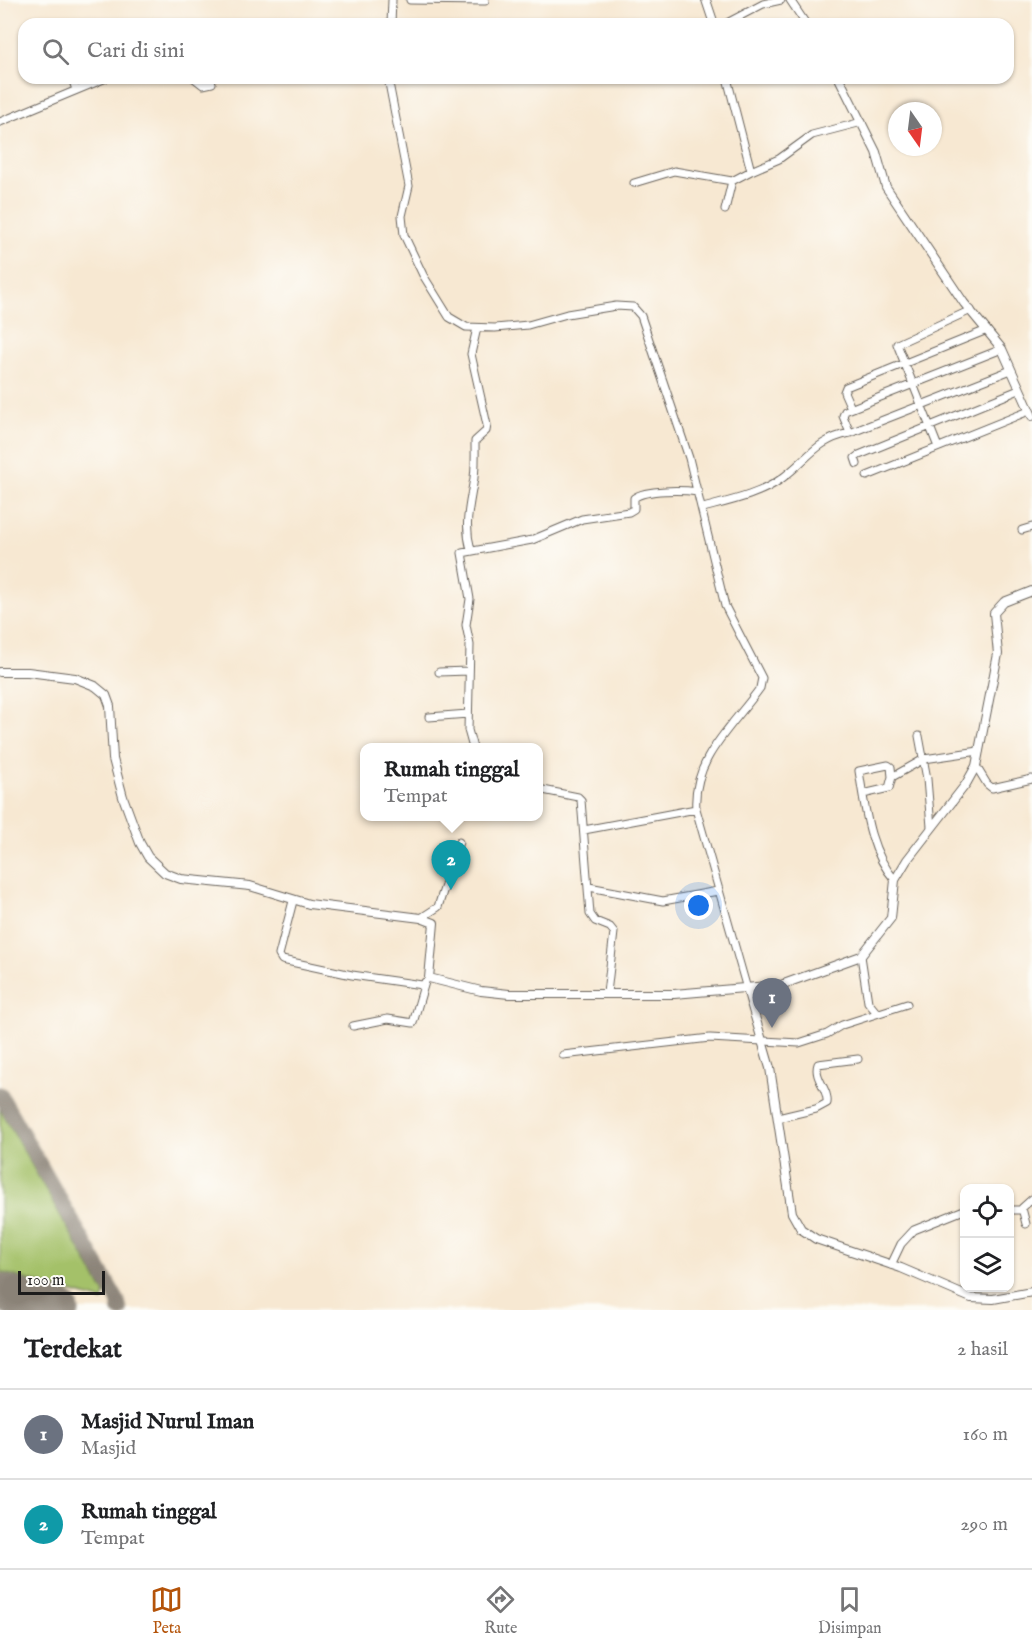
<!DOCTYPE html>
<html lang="id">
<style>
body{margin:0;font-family:"IM FELL English",serif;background:#f2f2f2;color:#202124}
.controls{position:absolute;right:18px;bottom:18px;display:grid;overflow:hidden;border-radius:12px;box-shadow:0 2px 4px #0004}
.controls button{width:54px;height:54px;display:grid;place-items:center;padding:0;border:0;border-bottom:2px solid #e0e0e0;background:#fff;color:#202124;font:30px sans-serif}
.compass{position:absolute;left:888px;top:102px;width:54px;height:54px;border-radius:50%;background:#fff;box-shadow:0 2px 4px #0004;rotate:166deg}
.scale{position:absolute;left:18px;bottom:15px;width:87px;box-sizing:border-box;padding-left:6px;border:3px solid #1c1c1c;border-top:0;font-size:16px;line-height:21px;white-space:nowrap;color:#1c1c1c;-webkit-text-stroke:4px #fdfcf7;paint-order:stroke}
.you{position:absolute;left:699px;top:906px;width:21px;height:21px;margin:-15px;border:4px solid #fff;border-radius:50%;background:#1a73e8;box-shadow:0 0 0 9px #1a73e833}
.badge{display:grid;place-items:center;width:39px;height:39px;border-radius:50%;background:#b45309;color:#fff;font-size:20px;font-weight:700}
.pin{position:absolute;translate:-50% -50px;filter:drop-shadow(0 2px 3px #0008)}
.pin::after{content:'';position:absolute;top:32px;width:21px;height:18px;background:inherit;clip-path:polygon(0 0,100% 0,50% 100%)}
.popup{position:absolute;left:360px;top:743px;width:183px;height:78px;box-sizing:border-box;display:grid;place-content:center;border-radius:12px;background:#fff;filter:drop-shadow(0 2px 4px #0005);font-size:20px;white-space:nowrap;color:#757577}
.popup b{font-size:22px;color:#202124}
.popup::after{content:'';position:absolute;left:50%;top:100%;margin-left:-12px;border:12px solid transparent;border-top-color:#fff}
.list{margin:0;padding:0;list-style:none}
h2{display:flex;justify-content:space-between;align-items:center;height:78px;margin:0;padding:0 24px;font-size:26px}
h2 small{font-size:20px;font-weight:400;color:#757577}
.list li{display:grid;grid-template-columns:39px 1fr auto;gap:18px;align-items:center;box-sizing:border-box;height:90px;padding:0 24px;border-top:2px solid #e0e0e0}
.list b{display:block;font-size:22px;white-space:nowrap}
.list p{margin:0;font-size:20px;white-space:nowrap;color:#757577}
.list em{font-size:20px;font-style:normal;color:#757577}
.icon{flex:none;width:33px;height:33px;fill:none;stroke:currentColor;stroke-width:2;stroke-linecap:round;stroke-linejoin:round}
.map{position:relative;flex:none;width:1032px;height:1310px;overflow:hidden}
.search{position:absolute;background:#fff;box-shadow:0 2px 4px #0004;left:18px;right:18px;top:18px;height:66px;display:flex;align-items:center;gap:15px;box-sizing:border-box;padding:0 21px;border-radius:18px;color:#757577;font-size:22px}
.sheet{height:258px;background:#fff}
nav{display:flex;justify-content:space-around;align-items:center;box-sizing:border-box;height:84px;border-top:2px solid #e0e0e0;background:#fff;font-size:16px;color:#757577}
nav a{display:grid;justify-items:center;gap:3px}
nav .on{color:#b45309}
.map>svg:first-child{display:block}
.green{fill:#a4c169;stroke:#606e42;stroke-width:1.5}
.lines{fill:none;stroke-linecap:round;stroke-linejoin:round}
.taxiway{stroke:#8a8277;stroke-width:15}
.runway{stroke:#8a8277;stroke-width:39}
.minor-casing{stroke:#69635c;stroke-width:9}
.tertiary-casing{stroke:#69635c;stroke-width:10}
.minor{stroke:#fff;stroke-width:7}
.tertiary{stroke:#fff;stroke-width:8}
</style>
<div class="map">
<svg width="1032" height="1310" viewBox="0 0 1032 1310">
<rect width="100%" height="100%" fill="#fdfcf7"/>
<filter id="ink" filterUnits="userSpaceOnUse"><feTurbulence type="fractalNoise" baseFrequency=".0167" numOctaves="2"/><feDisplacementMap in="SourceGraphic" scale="12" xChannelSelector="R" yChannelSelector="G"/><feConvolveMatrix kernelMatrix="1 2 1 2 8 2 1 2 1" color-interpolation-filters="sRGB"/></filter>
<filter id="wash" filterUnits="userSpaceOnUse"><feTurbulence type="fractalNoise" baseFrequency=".008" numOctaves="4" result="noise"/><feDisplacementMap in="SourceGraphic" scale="24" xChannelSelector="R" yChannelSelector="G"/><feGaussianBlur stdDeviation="1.35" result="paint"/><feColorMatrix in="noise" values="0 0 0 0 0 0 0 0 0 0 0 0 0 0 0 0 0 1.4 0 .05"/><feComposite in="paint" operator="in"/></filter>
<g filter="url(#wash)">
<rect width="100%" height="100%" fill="#f7e8d2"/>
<!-- green -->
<path class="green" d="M 0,1109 L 105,1294 L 103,1301 L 0,1272 Z"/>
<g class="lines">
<!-- taxiway -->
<path class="taxiway" d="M 0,1094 L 118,1301 L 120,1310
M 0,1295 L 15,1297"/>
<!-- runway -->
<path class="runway" d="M 0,1293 L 60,1310"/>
</g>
</g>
<g filter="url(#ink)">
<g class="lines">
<defs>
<path id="minor" d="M 410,0 L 485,1
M 790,0 L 806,24
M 391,24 L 392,0
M 725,24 L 763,4 L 781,0
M 72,78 L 76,90
M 194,78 L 203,85 L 212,83
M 388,78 L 409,186 L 402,216 L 404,235 L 423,275 L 449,317 L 466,327 L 495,328 L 528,325 L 567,314 L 616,306 L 633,307 L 641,316 L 689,458 L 725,606 L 762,678 L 760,688 C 733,726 692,759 696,809 L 747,989
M 0,122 L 106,78
M 751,171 L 779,159 L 812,135 L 862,122
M 634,183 L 674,171 L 732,181
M 725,210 L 732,181 L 751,171 L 727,78
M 851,408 L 844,392 L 846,387 L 987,330
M 850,433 L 843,416 L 845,411 L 1002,349
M 938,447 L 897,344 L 971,310
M 857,464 L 855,458 L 859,455 L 1019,390
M 867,476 L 1029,411
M 703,508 C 729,501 759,495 781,479 C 808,460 815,440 850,433 L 1011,370
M 1022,530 L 1032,527
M 471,550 C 464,525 469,509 473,484 C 476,470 475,456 475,441 L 486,431 L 487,425 L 471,354 L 477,328
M 439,672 L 468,671
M 429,717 L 468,714
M 919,736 L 927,779 L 931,827
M 473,748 L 468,730 L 470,645 L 466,625 L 470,599 L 462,553 L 532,540 L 582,519 L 629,512 L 634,509 L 634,498 C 646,489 683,490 698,492
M 976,766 L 987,784 L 992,788 L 1032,779
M 892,777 L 891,767 L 888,765 L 859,771 C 865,807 869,851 895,880
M 538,789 L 578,797 L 581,800 L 590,914 L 595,921 L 610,927 L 614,932 L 607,993
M 863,794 L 889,788 L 892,777 L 924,759 L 979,751
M 584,830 L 696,809
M 589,887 L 663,901 L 718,891
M 293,901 L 279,955 L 282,960 L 352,975 L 422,985
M 421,918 L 438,907 L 459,842
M 861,956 L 868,1002 L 877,1013
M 353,1026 L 388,1019 L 413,1023 L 425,982
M 563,1055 L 710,1038 L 799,1043 L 827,1034 L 842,1025 L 907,1004
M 778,1118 L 816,1109 L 827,1103 C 829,1089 813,1078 818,1064 L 858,1059
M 1010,1210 L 1021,1210
M 1026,1224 L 1022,1208 L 1032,1199
M 891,1265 L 901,1244 L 914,1230 L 964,1210"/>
<path id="tertiary" d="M 706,0 L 714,24
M 839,78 L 876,152 L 886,187 L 964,303 L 1002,349 L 1032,416
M 0,672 L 28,672 L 75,678 L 95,686 L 106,695 L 110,706 L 113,759 L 123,797 L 140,843 L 148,857 L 165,873 L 181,879 L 250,886 L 309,904 L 421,918 L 434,923 L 429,978 L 481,991 L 509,994 L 674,994 L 781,985 L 861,956 L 891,918 L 895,880 L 907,860 L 966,784 L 976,766 L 998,654 L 994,613 L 1004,602 L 1032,591
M 747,989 L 770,1068 L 792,1213 L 801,1229 L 816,1239 L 901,1268 L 971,1298 L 993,1299 L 1032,1292"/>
</defs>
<!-- minor casing -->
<use href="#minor" class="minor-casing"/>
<!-- tertiary casing -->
<use href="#tertiary" class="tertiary-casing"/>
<!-- minor -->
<use href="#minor" class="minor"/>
<!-- tertiary -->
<use href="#tertiary" class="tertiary"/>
</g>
</g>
</svg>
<div class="controls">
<button><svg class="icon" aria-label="locate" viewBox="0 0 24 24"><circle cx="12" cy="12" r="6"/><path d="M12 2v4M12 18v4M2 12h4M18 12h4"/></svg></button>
<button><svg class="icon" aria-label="layers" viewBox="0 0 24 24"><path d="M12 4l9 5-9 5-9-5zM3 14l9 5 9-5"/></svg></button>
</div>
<svg class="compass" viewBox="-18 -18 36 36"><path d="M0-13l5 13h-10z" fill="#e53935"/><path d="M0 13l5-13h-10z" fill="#757577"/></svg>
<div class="scale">100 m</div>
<div class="you"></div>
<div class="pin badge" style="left:772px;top:1028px;background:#6b7280">1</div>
<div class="pin badge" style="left:451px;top:890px;background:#0f9aa8">2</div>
<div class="popup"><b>Rumah tinggal</b>Tempat</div>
<div class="search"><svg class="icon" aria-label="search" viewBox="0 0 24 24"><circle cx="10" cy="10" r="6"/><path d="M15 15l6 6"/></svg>Cari di sini</div>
</div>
<section class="sheet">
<h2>Terdekat<small>2 hasil</small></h2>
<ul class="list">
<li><span class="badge" style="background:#6b7280">1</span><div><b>Masjid Nurul Iman</b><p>Masjid</p></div><em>160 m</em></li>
<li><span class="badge" style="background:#0f9aa8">2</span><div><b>Rumah tinggal</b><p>Tempat</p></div><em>290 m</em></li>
</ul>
</section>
<nav>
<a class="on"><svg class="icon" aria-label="map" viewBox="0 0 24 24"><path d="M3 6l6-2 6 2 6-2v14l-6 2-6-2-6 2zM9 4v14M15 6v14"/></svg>Peta</a>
<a><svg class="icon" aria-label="directions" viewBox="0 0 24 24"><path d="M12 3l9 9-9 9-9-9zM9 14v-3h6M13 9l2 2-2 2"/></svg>Rute</a>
<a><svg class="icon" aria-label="saved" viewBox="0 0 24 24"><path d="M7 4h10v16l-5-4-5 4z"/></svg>Disimpan</a>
</nav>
